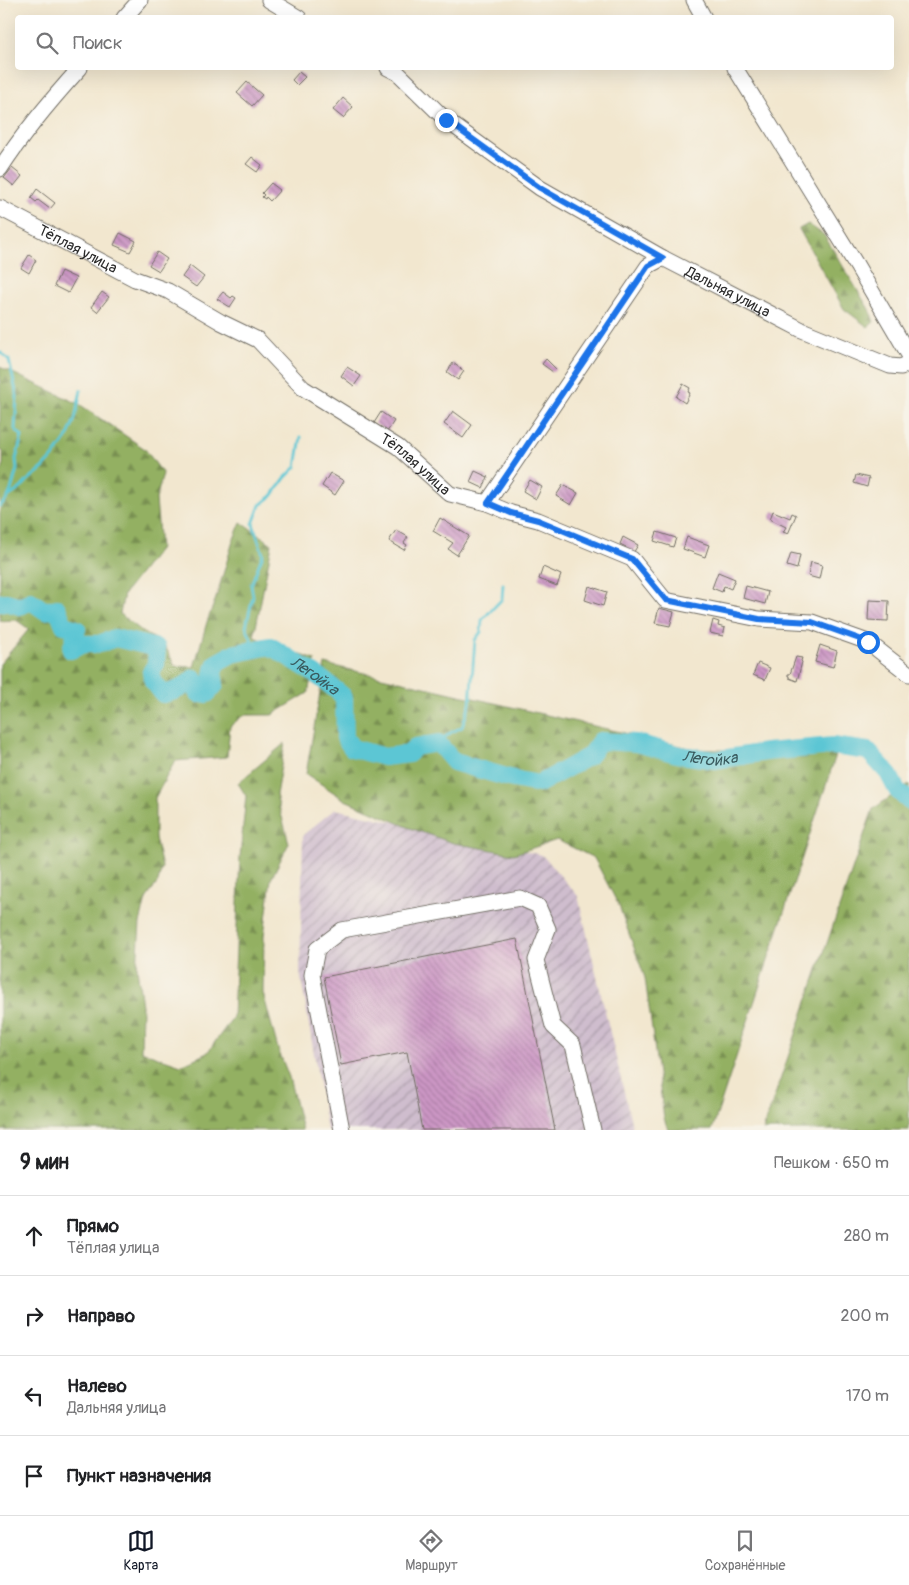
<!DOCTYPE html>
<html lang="ru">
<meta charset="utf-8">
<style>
body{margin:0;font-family:Pangolin,sans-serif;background:#f6f6f6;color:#202124}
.stop{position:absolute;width:15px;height:15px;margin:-11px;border:4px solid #1a73e8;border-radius:50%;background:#fff}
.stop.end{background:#1a73e8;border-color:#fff;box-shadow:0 1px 5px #0008}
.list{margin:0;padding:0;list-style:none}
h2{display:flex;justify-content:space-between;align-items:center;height:65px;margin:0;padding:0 20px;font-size:21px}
h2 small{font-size:16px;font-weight:400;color:#757577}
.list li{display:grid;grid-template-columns:32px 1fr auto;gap:15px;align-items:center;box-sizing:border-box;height:80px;padding:0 20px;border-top:1px solid #e0e0e0}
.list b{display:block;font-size:19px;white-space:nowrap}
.list p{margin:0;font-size:16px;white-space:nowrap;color:#757577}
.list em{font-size:16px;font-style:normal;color:#757577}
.icon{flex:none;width:28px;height:28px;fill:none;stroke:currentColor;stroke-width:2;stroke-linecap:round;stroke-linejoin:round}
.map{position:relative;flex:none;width:909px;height:1130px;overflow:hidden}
.search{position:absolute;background:#fff;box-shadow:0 5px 20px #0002;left:15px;right:15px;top:15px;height:55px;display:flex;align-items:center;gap:12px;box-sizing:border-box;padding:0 18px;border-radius:5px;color:#757577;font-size:19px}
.sheet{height:385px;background:#fff}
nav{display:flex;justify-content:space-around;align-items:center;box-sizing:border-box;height:70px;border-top:1px solid #e0e0e0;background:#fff;font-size:14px;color:#757577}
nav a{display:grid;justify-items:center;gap:2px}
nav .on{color:#111827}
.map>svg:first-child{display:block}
.industrial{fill:url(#industrial-furrows)}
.forest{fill:url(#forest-firs);stroke:#5f6e46}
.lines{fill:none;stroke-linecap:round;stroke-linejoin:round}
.stream{stroke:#5bc6d4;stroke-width:3}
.river{stroke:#5bc6d4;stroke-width:18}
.building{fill:url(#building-back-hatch)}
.minor-casing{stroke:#716d64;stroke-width:17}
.minor{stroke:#fff;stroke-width:15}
.route{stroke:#1a73e8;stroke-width:6}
.labels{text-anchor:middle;stroke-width:5;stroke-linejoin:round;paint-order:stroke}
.street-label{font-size:15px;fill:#2b2b2b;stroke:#f7f3e8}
.water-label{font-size:16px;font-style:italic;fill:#395a5e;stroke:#f7f3e8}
</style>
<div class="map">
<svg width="909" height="1130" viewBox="0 0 909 1130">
<defs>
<pattern id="industrial-furrows" width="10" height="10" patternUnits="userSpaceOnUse" patternTransform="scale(1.25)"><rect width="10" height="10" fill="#cfbdce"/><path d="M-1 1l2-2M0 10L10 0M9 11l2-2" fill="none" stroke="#a89aa7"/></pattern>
<pattern id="forest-firs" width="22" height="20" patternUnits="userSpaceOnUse" patternTransform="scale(1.25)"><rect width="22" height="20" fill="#93b062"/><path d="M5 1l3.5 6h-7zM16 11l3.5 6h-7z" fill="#788f51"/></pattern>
<pattern id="building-back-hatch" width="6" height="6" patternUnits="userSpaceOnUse" patternTransform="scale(1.25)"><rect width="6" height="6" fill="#cc96c5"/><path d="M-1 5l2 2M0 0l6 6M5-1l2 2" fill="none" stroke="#a67ba0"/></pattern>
</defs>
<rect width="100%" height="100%" fill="#f7f3e8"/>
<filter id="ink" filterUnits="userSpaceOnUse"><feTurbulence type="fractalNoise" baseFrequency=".02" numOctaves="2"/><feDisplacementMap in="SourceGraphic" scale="10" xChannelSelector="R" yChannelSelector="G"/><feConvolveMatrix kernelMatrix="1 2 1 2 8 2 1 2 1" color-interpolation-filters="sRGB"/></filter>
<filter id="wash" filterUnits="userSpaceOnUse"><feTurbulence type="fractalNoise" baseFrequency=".0096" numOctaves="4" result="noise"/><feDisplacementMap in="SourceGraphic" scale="20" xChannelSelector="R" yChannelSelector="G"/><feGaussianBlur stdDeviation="1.12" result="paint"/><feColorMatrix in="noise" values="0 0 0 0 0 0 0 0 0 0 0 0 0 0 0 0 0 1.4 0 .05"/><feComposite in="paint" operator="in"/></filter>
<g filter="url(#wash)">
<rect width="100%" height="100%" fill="#f2e7cf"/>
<!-- industrial -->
<path class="industrial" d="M 335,809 L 542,855 L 578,896 L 633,1130 L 327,1130 L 300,972 L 303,835 Z"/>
<!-- forest -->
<path class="forest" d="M 808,224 L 824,235 L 870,311 L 874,322 L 868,327 L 844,309 L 799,229 Z
M 0,367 L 79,404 L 145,449 L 163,474 L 156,499 L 160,548 L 124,594 L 120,614 L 147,635 L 163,642 L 175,666 L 194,667 L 207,622 L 216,598 L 233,541 L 241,522 L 272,544 L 254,637 L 315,660 L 308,693 L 272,715 L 244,715 L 230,726 L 227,757 L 175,761 L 155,798 L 155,838 L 162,867 L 158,882 L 146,899 L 140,923 L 137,968 L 142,1006 L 141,1051 L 181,1065 L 207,1053 L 233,1017 L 240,857 L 246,796 L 238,783 L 285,743 L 276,795 L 289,843 L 271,879 L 264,936 L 263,993 L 278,1049 L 289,1077 L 302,1130 L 0,1130 L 0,664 L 29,629 L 16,620 L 0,621 L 0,472 L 3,469 L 3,451 L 0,450 Z
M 325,664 L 694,749 L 836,755 L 712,1130 L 668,1130 L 664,1118 L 645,978 L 619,906 L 594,858 L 557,840 L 514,854 L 453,843 L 410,828 L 345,800 L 306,774 Z
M 909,784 L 909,1130 L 763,1130 L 873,809 Z"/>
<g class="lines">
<!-- stream -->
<path class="stream" d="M 0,352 L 9,360 L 17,396 L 15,429 L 22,436 L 16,459 L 17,469 L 11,490 L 7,499 L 0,506
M 8,497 L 21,488 L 28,480 L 43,468 L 53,457 L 67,438 L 75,419 L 81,390
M 253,650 L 251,638 L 246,627 L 253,596 L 251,585 L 263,554 L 253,524 L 260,505 L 272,496 L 285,478 L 296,467 L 301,437
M 438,743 L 450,733 L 462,727 L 470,704 L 475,640 L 481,632 L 482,620 L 502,599 L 503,584"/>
<!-- river -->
<path class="river" id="s1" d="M 0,603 L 6,602 L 20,606 L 31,601 L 45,611 L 57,608 L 64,625 L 77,629 L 71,650 L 83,644 L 99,644 L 115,638 L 157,648 L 156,664 L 151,672 L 153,681 L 163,694 C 176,692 184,687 194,678 L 199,683 L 198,694 L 207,694 L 215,685 L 213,673 L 216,663 L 232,654 L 270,646 C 296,662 321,676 344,697 L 345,738 L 352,748 L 384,757 L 409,754 L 415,747 L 438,743 L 454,762 L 513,779 L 539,784 L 589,756 L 600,741 L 636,743 L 681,755 L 715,760 L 766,752 L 833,746 L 868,751 L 888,773 L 897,790 L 909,801"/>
</g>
<g id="blocks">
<!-- building -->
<path class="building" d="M 299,72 L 305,77 L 297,85 L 292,80 Z
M 247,82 L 262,95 L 252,106 L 237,93 Z
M 343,98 L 353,107 L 343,118 L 333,110 Z
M 252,157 L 262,165 L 257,172 L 246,164 Z
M 12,168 L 22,176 L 14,186 L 4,178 Z
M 271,183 L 280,190 L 270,201 L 266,197 L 265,199 L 262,197 L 264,195 L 262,193 Z
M 37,189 L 55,203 L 50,209 L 38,200 L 36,202 L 31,198 Z
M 120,233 L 136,241 L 130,252 L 114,245 Z
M 157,252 L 167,259 L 159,271 L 149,265 Z
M 29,255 L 36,260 L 29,273 L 21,268 Z
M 190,266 L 204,277 L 196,287 L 182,277 Z
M 61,271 L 76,278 L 68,293 L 54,286 Z
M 102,292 L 109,297 L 97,312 L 91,307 Z
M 223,292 L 231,298 L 233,296 L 236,298 L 230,307 L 217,299 Z
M 546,359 L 556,369 L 553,372 L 542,364 Z
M 453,363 L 464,371 L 458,380 L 447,372 Z
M 347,367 L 361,376 L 354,386 L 341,376 Z
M 683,384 L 690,388 L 688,392 L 690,393 L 685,403 L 676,397 Z
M 453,411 L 472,425 L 463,438 L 444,424 Z
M 381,412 L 394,421 L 387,432 L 374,423 Z
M 475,471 L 488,477 L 483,488 L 470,482 Z
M 330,473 L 344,481 L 335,495 L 322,486 Z
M 856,475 L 869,478 L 867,487 L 854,483 Z
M 530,480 L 542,487 L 536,499 L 523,491 Z
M 563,485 L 578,493 L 571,505 L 556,496 Z
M 773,511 L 790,518 L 792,513 L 796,515 L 788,534 L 783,532 L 786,527 L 770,519 Z
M 440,518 L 469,536 L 457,555 L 448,549 L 453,543 L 433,531 Z
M 396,530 L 408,537 L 404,543 L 407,545 L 404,550 L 389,541 Z
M 657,532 L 676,538 L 673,547 L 654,541 Z
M 623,537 L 638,545 L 632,555 L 624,551 L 626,547 L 620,544 Z
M 687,537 L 709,545 L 705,557 L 683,549 Z
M 791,553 L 800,555 L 797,569 L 787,566 Z
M 811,562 L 822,565 L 819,579 L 808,576 Z
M 543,567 L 561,575 L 557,586 L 539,579 Z
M 718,572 L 735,579 L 731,589 L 724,586 L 722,592 L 712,588 Z
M 589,586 L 607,592 L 603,606 L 585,600 Z
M 746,586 L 768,592 L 765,604 L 743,598 Z
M 869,600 L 889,601 L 888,621 L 868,620 Z
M 659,608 L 674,612 L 670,626 L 655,623 Z
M 713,620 L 719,622 L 718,626 L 725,628 L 723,636 L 710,633 Z
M 820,645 L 837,651 L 833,667 L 815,662 Z
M 796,657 L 802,658 L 801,661 L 802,662 L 797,681 L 789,678 L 789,676 L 788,676 L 788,674 L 790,674 Z
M 758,663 L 770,668 L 765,680 L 753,675 Z
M 517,939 L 555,1130 L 422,1130 L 407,1052 L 341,1065 L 324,977 Z"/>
</g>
</g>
<g filter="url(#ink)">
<use href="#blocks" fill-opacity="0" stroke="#716d64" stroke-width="1"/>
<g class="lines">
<defs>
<g id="minor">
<path d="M 269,0 L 299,18"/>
<path d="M 694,0 L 704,18"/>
<path d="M 124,18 L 140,0"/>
<path id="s2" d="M 388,68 L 398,73 L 446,120 L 540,188 L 663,258 L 802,330 L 890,366 L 901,367 L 909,363"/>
<path d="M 735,68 L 857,266 L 909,355"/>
<path d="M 0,169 C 23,133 51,100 80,68"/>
<path id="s3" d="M 0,208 L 135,279 L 168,291 L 221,322 L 258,340 L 303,388 L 398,447 L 450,494 L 487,503 L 511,513 L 538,520 L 632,559 L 665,600 L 759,619 L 812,622 L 868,642 L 909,674"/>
<path d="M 487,503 L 648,266 L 663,258"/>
<path d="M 342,1130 L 312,975 L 317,949 L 342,930 L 520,898 L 538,906 L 548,929 L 536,960 L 553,1026 L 573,1045 L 593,1130"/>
</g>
</defs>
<!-- minor casing -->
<use href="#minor" class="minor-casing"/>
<!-- minor -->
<use href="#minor" class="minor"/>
</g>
</g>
<g class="lines" filter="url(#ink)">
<!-- route -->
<path class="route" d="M 446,120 L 540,188 L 663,258 L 648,266 L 488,503 L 511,513 L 538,520 L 632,559 L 666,600 L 759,619 L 812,622 L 868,642"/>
</g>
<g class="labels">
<!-- street labels -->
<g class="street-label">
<text dy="5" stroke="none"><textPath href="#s3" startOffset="88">Тёплая улица</textPath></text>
<text dy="5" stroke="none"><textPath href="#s2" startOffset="409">Дальняя улица</textPath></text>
<text dy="5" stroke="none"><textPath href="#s3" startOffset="492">Тёплая улица</textPath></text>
</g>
<!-- water labels -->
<g class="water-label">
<text dy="6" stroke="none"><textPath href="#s1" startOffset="465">Легойка</textPath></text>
<text dy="6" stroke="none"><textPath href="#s1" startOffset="946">Легойка</textPath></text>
</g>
</g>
</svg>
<div class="stop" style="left:868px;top:642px"></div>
<div class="stop end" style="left:446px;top:120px"></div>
<div class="search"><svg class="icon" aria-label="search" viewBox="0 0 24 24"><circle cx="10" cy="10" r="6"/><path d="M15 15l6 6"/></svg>Поиск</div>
</div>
<section class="sheet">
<h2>9 мин<small>Пешком · 650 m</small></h2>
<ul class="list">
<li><svg class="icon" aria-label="ahead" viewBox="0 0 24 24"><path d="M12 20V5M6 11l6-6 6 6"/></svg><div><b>Прямо</b><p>Тёплая улица</p></div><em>280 m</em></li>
<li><svg class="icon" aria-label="right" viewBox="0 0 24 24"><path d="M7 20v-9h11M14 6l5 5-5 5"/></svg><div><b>Направо</b></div><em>200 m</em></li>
<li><svg class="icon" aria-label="left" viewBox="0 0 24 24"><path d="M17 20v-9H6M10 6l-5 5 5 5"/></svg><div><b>Налево</b><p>Дальняя улица</p></div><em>170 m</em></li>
<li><svg class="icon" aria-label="arrive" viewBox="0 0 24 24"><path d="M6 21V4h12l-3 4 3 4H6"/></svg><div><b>Пункт назначения</b></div></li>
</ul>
</section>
<nav>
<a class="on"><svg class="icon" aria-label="map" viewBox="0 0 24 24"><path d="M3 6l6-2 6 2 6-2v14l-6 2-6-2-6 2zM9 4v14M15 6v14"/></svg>Карта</a>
<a><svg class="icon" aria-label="directions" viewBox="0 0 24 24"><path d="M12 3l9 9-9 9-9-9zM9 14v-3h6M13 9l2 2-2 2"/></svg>Маршрут</a>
<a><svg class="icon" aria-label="saved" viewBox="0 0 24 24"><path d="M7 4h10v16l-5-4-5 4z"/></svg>Сохранённые</a>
</nav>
